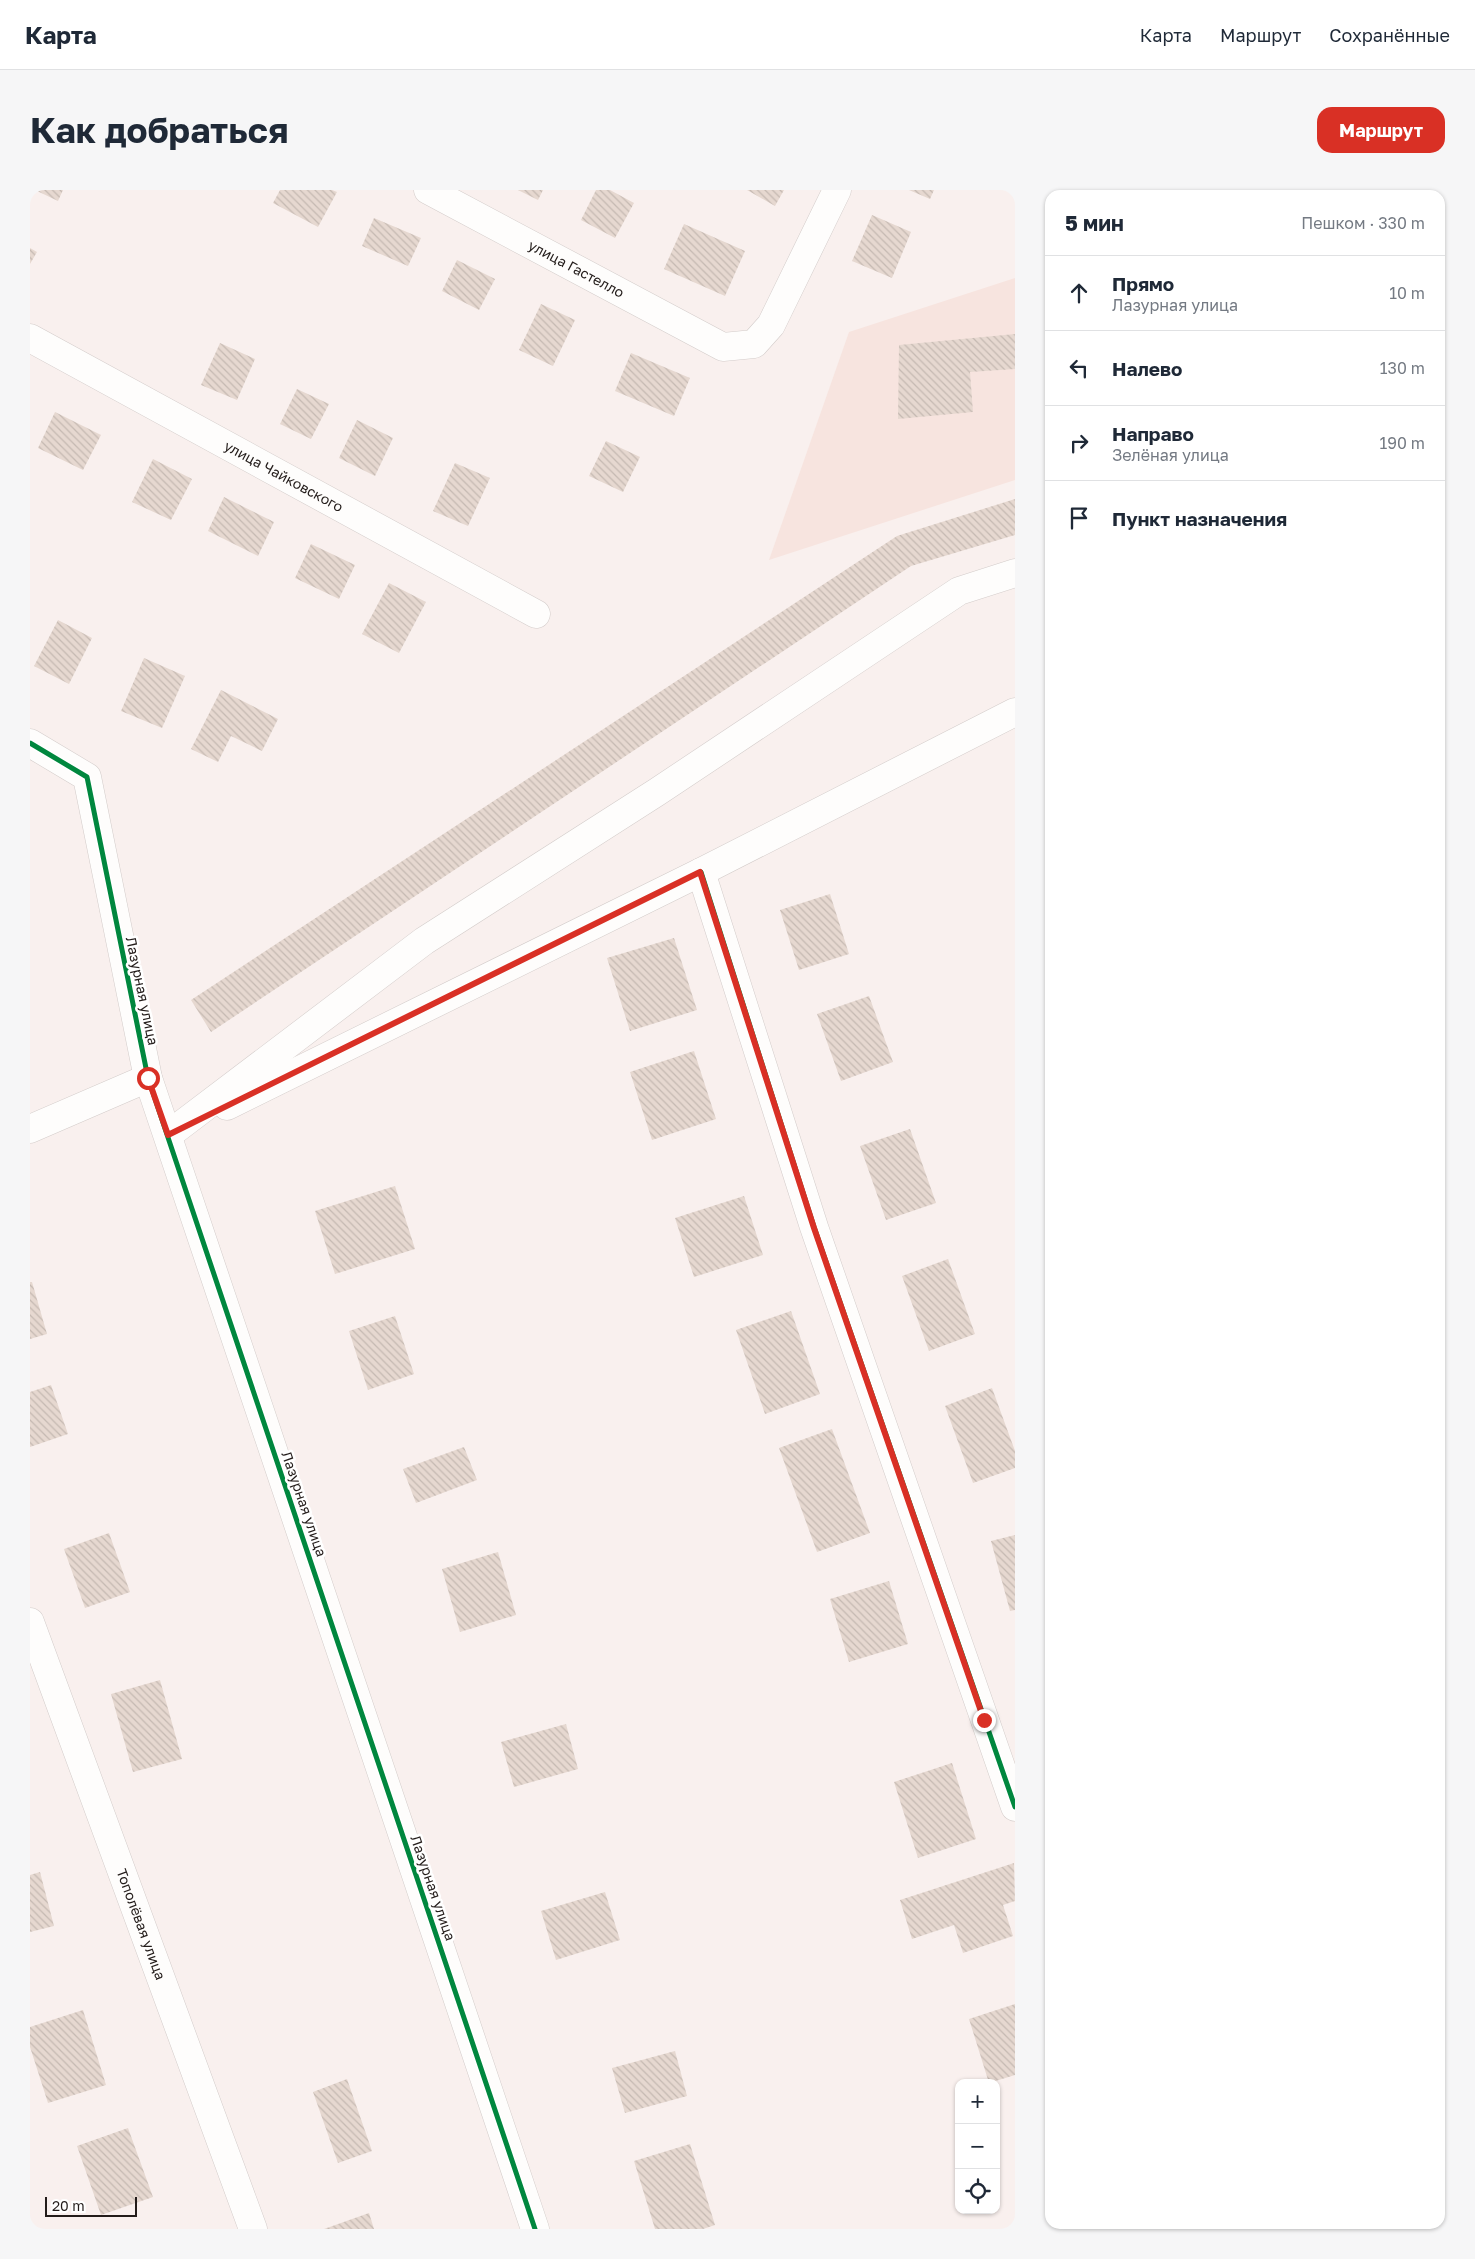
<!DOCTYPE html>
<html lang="ru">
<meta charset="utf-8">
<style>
body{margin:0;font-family:"Golos Text",sans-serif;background:#f6f6f7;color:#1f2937}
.controls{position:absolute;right:15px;bottom:15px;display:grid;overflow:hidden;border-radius:10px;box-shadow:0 1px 4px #0004}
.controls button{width:45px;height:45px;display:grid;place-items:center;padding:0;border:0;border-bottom:1px solid #e0e1e3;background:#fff;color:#1f2937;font:25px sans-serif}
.scale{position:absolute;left:15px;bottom:12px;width:92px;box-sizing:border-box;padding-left:5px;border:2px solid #231c1a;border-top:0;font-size:14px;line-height:18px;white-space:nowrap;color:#231c1a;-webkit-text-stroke:4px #fff;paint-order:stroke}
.stop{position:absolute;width:15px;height:15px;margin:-11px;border:4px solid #d93025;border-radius:50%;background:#fff}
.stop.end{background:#d93025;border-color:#fff;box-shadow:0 1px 5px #0008}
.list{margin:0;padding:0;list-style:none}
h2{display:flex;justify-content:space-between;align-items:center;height:65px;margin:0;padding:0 20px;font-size:21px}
h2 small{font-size:16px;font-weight:400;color:#747a83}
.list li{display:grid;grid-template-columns:32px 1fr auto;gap:15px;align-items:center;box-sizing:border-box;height:75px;padding:0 20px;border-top:1px solid #e0e1e3}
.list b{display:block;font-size:19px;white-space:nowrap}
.list p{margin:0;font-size:16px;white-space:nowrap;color:#747a83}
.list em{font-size:16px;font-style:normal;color:#747a83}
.icon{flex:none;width:28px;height:28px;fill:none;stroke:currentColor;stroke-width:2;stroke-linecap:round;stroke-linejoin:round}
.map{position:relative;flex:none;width:985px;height:2039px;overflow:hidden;border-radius:15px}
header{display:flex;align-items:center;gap:30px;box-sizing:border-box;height:70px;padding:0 25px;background:#fff;border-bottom:1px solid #e0e1e3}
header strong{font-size:24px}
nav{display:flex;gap:28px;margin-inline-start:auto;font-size:18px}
.intro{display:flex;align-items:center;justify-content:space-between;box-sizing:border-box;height:120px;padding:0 30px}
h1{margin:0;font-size:35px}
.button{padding:12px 22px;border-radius:15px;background:#d93025;color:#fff;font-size:18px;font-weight:700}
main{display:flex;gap:30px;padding:0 30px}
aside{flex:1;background:#fff;border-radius:15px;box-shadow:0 1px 4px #0004}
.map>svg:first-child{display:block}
.built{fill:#f7e4df}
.building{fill:url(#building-back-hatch)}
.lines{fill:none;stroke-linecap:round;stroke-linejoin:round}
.minor-casing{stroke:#d3ccca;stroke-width:29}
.minor{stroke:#fefdfc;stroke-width:28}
.cycleway-casing{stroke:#fff;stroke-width:8}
.cycleway{stroke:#00873e;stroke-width:5}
.route{stroke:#d93025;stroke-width:6}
.labels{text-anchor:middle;stroke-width:5;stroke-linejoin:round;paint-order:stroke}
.street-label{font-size:14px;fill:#231c1a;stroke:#fff}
</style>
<header>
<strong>Карта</strong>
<nav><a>Карта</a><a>Маршрут</a><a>Сохранённые</a></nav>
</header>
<div class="intro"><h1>Как добраться</h1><a class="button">Маршрут</a></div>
<main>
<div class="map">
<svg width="985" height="2039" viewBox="0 0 985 2039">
<defs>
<pattern id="building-back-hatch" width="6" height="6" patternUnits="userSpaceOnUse" patternTransform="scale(1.25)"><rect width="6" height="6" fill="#e6d8d0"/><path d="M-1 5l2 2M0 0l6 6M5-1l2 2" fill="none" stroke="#c5b9b2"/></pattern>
</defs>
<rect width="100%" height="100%" fill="#f9f0ee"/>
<!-- built -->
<path class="built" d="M 985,88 L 985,290 L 739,370 L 819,142 Z"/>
<!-- building -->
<path class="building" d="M 5,0 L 33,0 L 28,11 Z
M 250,0 L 302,0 L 307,2 L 288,37 L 243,13 Z
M 488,0 L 513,0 L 508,10 Z
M 566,0 L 580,0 L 604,13 L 585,48 L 551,30 Z
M 717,0 L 754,0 L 745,16 Z
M 879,0 L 904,0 L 900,9 Z
M 842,25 L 881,42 L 862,88 L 822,71 Z
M 344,28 L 391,48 L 378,76 L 332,56 Z
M 654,34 L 715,61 L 695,106 L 634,79 Z
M 0,58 L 7,62 L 0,74 Z
M 427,70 L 465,89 L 449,120 L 412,101 Z
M 511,114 L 545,130 L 523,176 L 489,160 Z
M 985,144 L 985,179 L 940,182 L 943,222 L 868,229 L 869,155 Z
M 190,153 L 225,169 L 207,210 L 171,195 Z
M 601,163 L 660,188 L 644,226 L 585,201 Z
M 267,199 L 299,214 L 281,249 L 250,234 Z
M 25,222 L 71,245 L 53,280 L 8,258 Z
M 327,230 L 363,248 L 345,286 L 309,268 Z
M 576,251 L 610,267 L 593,302 L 559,286 Z
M 123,269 L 162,289 L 141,330 L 102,312 Z
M 425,273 L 460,288 L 438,336 L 403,321 Z
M 194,307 L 244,332 L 228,366 L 178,341 Z
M 985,309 L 985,345 L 881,376 L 181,842 L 161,810 L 867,346 Z
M 281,354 L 325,375 L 309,409 L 265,388 Z
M 359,393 L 396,412 L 369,463 L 332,444 Z
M 28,430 L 62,448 L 39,494 L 4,476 Z
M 114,468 L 155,486 L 132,538 L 91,521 Z
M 191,500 L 248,529 L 232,561 L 201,546 L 188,572 L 161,559 Z
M 800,704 L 819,764 L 769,780 L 750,720 Z
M 644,748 L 667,820 L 600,841 L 577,768 Z
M 839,806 L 863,872 L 811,891 L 787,824 Z
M 664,861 L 686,929 L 622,950 L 600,882 Z
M 880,939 L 906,1013 L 856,1030 L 830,956 Z
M 365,996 L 385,1059 L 305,1084 L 285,1021 Z
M 714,1006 L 733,1065 L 664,1087 L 645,1028 Z
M 918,1069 L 945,1144 L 899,1161 L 872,1086 Z
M 0,1092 L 2,1092 L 17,1144 L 0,1149 Z
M 761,1121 L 790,1204 L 735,1224 L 706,1140 Z
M 365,1126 L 384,1184 L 338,1200 L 319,1141 Z
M 21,1195 L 38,1244 L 0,1257 L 0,1202 Z
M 962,1198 L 985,1261 L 985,1278 L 943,1293 L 915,1216 Z
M 802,1239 L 840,1343 L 787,1362 L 749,1258 Z
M 434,1257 L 447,1290 L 386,1313 L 373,1279 Z
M 79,1343 L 100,1402 L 55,1418 L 34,1359 Z
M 985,1345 L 985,1420 L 980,1421 L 961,1351 Z
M 468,1362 L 486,1425 L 430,1442 L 412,1379 Z
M 859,1391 L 878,1454 L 819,1472 L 800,1409 Z
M 130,1490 L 152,1569 L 103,1582 L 81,1504 Z
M 536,1534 L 548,1579 L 484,1597 L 471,1552 Z
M 922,1573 L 946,1649 L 888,1668 L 864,1592 Z
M 984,1673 L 985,1711 L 973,1715 L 983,1746 L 933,1763 L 924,1735 L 882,1749 L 870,1710 Z
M 10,1682 L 24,1736 L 0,1742 L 0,1685 Z
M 575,1702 L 590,1750 L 526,1770 L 511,1721 Z
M 985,1814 L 985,1885 L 959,1893 L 939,1829 Z
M 53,1820 L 76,1895 L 18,1913 L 0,1857 L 0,1837 Z
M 645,1861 L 657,1906 L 595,1923 L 582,1878 Z
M 317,1889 L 342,1961 L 308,1973 L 283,1902 Z
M 98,1938 L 123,2007 L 71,2025 L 47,1956 Z
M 660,1954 L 685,2035 L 673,2039 L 625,2039 L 604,1971 Z
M 339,2023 L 344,2039 L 294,2039 Z"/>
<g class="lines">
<defs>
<g id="minor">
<path id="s1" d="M 398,0 L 693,157 L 724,154 L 741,135 L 807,0"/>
<path id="s2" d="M 0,148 L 506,424"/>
<path d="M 0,553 L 57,587 L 118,888 L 505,2039"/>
<path d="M 671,682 L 784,1037 L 985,1617"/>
<path d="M 197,916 L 671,682 L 985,522"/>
<path d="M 0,939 L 118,888"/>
<path d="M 138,945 L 394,751 L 627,602 L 929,401 L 985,383"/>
<path id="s3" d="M 0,1432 L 223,2039"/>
</g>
</defs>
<!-- minor casing -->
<use href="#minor" class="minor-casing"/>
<!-- minor -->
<use href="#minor" class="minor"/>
<defs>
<path id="cycleway" d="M 0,553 L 57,587 L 118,888 L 505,2039
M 671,682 L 784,1037 L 985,1617"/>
</defs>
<!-- cycleway casing -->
<use href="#cycleway" class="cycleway-casing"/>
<!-- cycleway -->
<use href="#cycleway" class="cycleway"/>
</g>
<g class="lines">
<!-- route -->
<path class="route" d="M 118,888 L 138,945 L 670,682 L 784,1038 L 954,1530"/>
</g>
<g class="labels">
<!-- street labels -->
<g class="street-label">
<text dy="5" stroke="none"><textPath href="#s1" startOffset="168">улица Гастелло</textPath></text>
<text dy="5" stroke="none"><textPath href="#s2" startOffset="289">улица Чайковского</textPath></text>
<text transform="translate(112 801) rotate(78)" y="5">Лазурная улица</text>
<text transform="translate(274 1314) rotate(71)" y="5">Лазурная улица</text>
<text transform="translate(403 1698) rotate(71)" y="5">Лазурная улица</text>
<text dy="5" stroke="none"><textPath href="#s3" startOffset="322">Тополёвая улица</textPath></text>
</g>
</g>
</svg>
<div class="controls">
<button>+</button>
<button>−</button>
<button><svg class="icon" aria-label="locate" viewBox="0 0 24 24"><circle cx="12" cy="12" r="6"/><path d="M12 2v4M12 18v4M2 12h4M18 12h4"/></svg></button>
</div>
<div class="scale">20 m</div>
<div class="stop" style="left:118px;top:888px"></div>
<div class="stop end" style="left:954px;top:1530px"></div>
</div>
<aside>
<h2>5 мин<small>Пешком · 330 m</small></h2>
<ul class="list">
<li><svg class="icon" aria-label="ahead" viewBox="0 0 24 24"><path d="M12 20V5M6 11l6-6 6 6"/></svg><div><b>Прямо</b><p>Лазурная улица</p></div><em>10 m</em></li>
<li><svg class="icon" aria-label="left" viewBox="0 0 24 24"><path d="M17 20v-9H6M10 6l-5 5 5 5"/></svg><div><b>Налево</b></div><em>130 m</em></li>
<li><svg class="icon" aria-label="right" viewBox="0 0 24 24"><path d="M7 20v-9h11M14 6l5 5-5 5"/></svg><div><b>Направо</b><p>Зелёная улица</p></div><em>190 m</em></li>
<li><svg class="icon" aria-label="arrive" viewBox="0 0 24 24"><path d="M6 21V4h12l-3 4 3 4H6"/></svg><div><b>Пункт назначения</b></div></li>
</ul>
</aside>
</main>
